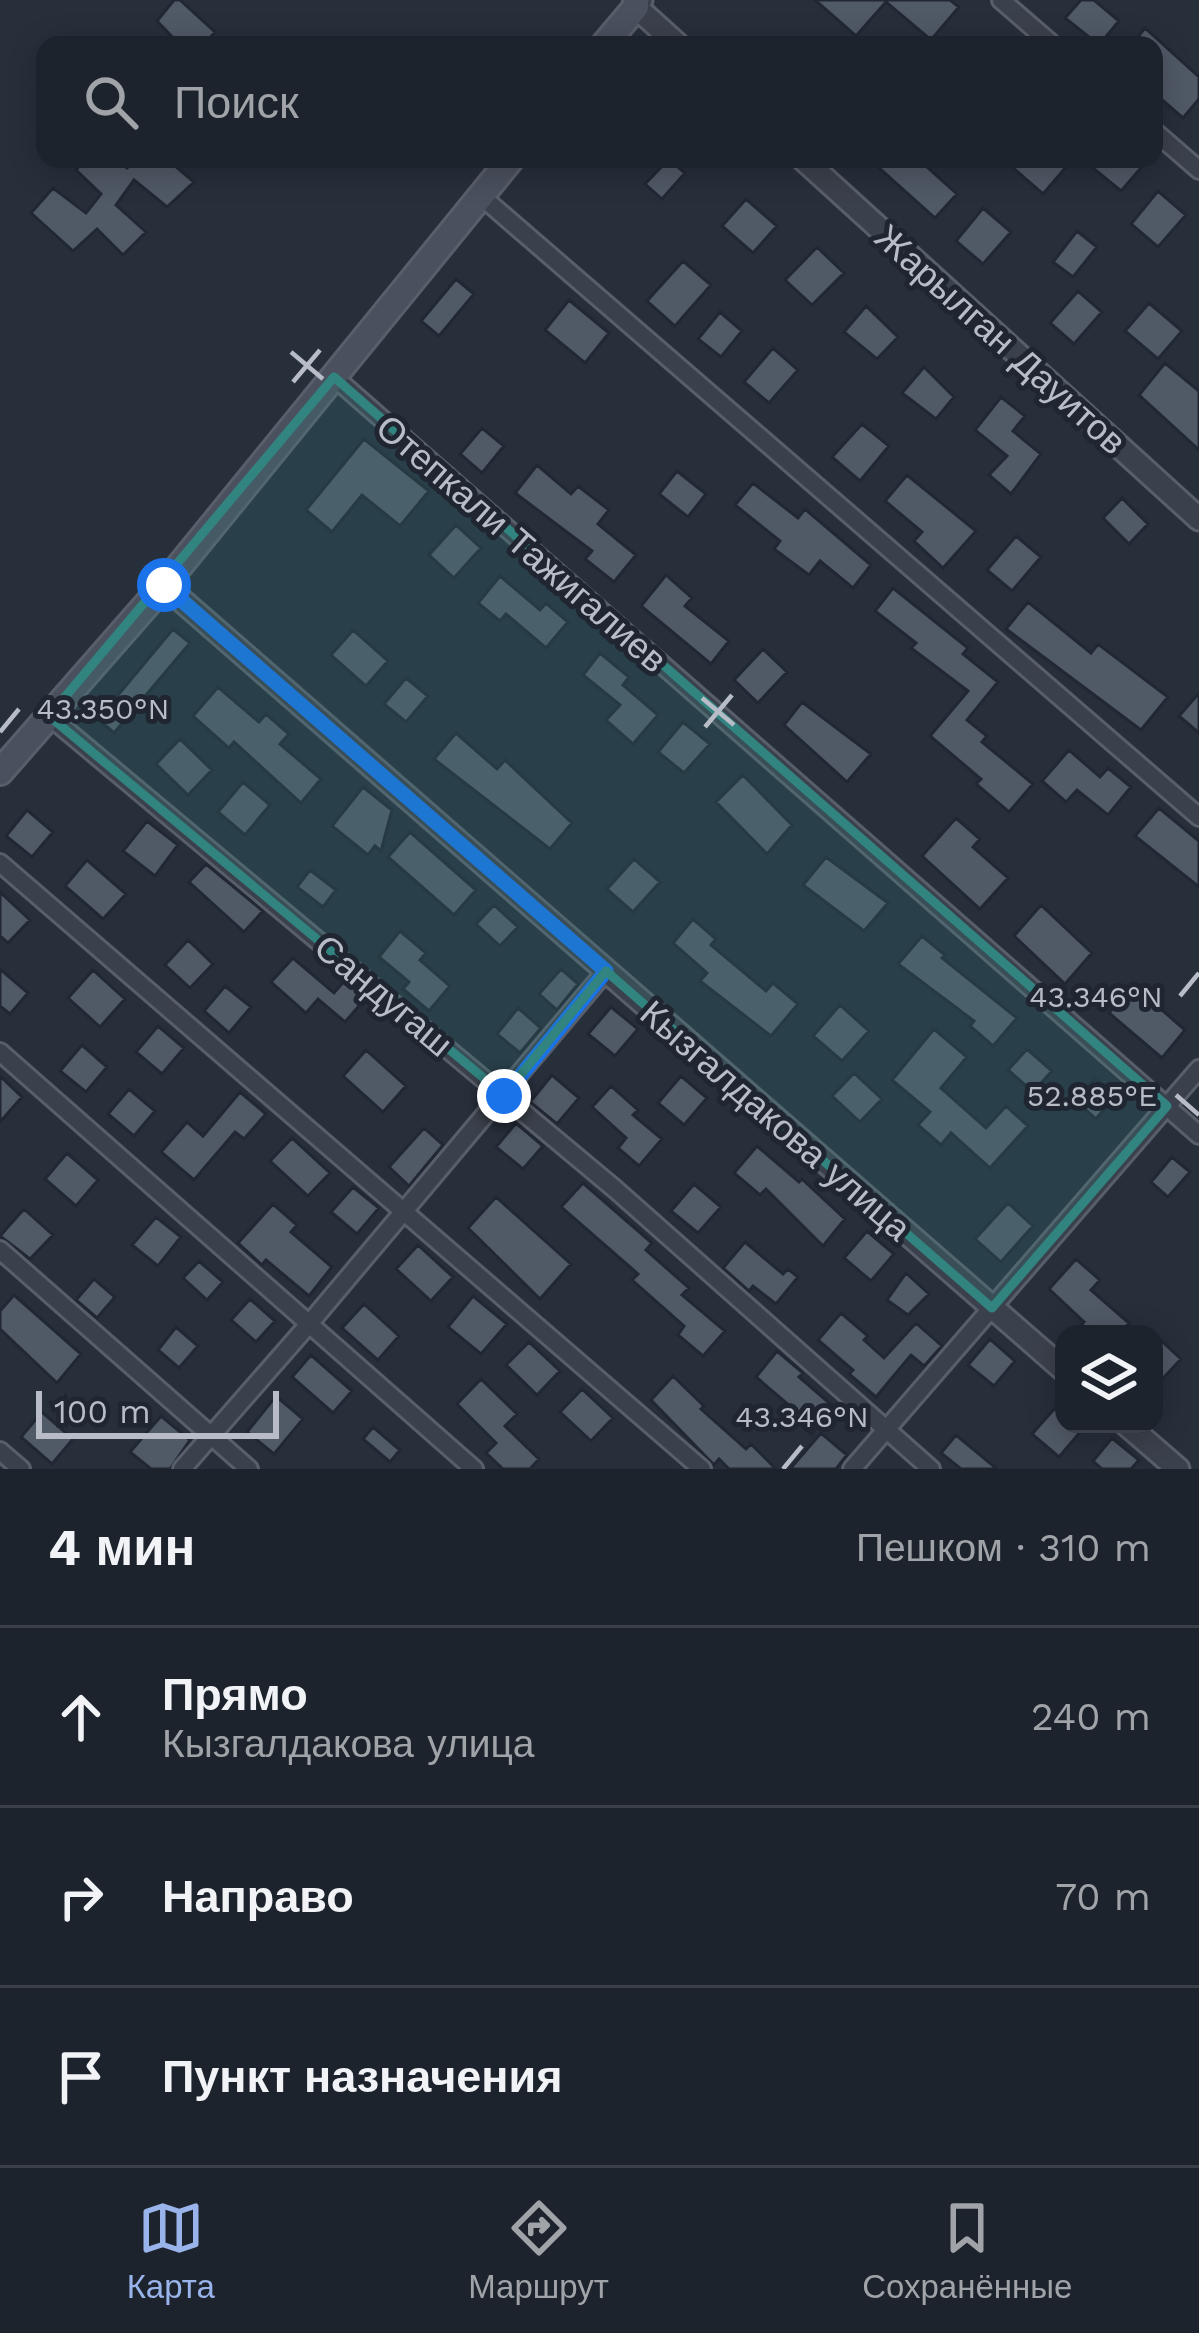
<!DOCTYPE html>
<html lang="ru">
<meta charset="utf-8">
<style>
body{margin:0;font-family:"Work Sans",sans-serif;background:#252b34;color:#f1f3f6}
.controls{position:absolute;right:36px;bottom:36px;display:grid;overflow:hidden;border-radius:24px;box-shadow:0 6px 30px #0003}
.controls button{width:108px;height:108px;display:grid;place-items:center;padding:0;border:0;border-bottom:3px solid #3b4048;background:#1d232c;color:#f1f3f6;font:60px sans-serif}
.scale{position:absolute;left:36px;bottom:30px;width:243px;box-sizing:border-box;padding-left:12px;border:6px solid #b7bcc7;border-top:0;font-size:33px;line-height:42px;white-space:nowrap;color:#b7bcc7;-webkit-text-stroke:9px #202631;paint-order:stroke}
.stop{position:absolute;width:36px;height:36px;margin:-27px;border:9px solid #1a73e8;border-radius:50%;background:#fff}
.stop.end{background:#1a73e8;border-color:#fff;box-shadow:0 3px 12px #0008}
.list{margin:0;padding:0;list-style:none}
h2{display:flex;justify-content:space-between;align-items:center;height:156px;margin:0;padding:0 48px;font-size:51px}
h2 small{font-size:39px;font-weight:400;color:#a0a4a9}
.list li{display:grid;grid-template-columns:78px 1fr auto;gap:36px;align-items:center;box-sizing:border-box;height:180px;padding:0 48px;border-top:3px solid #3b4048}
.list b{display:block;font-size:45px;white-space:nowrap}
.list p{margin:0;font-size:39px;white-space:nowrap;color:#a0a4a9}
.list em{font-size:39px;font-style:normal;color:#a0a4a9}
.icon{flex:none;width:66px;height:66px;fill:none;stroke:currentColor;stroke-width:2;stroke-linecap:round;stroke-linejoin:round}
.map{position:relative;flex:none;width:1199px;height:1469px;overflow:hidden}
.search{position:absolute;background:#1d232c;box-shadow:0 6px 30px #0003;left:36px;right:36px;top:36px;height:132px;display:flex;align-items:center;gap:30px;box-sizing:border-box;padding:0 42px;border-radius:24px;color:#a0a4a9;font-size:45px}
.sheet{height:696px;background:#1d232c}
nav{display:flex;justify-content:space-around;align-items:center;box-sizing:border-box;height:168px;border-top:3px solid #3b4048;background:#1d232c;font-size:33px;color:#a0a4a9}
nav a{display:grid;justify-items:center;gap:6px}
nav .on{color:#98b4ea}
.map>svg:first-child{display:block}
.building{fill:#505966;stroke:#222833;stroke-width:3}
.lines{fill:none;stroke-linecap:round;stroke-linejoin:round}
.minor-casing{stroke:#595f6a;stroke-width:22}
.tertiary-casing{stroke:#595f6a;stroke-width:27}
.secondary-casing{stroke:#595f6a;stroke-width:30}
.minor{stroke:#3b414c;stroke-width:16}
.tertiary{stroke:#3b414c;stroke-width:21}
.secondary{stroke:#4a505e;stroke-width:24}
.route{stroke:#1a73e8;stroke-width:15}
.marked{fill:#318480;fill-opacity:0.2;stroke:#318480;stroke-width:9;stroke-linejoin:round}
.ticks{fill:none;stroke:#b7bcc7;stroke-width:4.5}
.labels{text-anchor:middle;stroke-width:10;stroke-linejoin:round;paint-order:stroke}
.street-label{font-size:36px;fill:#b7bcc7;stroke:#202631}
.ticks-label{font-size:30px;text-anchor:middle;fill:#b7bcc7;stroke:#202631;stroke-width:10;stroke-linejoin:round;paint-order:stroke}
</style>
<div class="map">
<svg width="1199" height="1469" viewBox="0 0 1199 1469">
<rect width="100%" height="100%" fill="#272f3b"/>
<!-- building -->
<path class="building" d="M 174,0 L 180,0 L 215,32 L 204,45 L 180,45 L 157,21 Z
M 815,0 L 950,0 L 959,7 L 931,40 L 886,2 L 856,36 Z
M 1081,0 L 1094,0 L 1119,21 L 1099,45 L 1065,18 Z
M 1145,28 L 1199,77 L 1199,99 L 1183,118 L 1154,93 L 1154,45 L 1131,45 Z
M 85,159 L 116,159 L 127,168 L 136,159 L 167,159 L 194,182 L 167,207 L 134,180 L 116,205 L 146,232 L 123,255 L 97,229 L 73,251 L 31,213 L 53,188 L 86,213 L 101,194 L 76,170 Z
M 669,159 L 685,173 L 662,199 L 645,184 Z
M 882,159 L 930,159 L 925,165 L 957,194 L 935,218 L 877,166 Z
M 1018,159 L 1073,159 L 1043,194 L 1011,166 Z
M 1100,159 L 1130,159 L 1141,168 L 1121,191 L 1093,168 Z
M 1158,191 L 1186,215 L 1158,247 L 1131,224 Z
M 746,199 L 777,226 L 753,253 L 722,226 Z
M 983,208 L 1011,232 L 983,264 L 956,241 Z
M 1077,231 L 1097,247 L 1073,277 L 1053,262 Z
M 817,247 L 844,273 L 812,305 L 785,280 Z
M 683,261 L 711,285 L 675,326 L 647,301 Z
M 456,279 L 474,294 L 439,336 L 421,321 Z
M 1078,291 L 1102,312 L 1074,344 L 1050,323 Z
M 569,300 L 609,333 L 585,363 L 545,330 Z
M 1149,303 L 1182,331 L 1158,359 L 1125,331 Z
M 866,306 L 898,337 L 877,359 L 844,332 Z
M 720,312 L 742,331 L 721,357 L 698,339 Z
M 773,348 L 798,370 L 769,403 L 744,382 Z
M 1165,363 L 1199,391 L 1199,450 L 1139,395 Z
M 924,367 L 954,397 L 936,419 L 902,393 Z
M 1001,397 L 1025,416 L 1013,431 L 1041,454 L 1011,494 L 989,475 L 1007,456 L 975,430 Z
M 862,424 L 889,446 L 860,481 L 832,457 Z
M 482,428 L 504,446 L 482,473 L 460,454 Z
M 364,439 L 429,491 L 400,526 L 362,495 L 332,532 L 306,510 Z
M 537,465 L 571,494 L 578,486 L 609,510 L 598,524 L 636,555 L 614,582 L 585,559 L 592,551 L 515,493 Z
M 677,471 L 706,494 L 688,517 L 659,494 Z
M 907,475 L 976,531 L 943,568 L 914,541 L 922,532 L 885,501 Z
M 753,483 L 798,518 L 805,509 L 871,565 L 853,588 L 820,561 L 809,575 L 774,549 L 780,541 L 735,505 Z
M 1122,498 L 1148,524 L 1129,544 L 1103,518 Z
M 456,525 L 481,548 L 454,578 L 429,555 Z
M 1016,536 L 1041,557 L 1012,591 L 987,570 Z
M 666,575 L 692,598 L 685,606 L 729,641 L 711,664 L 641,606 Z
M 500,576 L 540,610 L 546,603 L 568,622 L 546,648 L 506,614 L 500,621 L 478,603 Z
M 893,588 L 968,648 L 963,654 L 998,682 L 967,720 L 987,736 L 982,742 L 1033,784 L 1009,812 L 976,784 L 981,779 L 930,736 L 968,691 L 911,648 L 916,643 L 875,611 Z
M 1028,602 L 1091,653 L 1098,644 L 1168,697 L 1141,730 L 1006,629 Z
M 173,629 L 190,643 L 114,733 L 98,719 Z
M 353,630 L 388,661 L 366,686 L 331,655 Z
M 763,649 L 787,672 L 758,703 L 734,680 Z
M 600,653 L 629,677 L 623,685 L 658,715 L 633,744 L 606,720 L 620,705 L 583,675 Z
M 406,678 L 428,696 L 406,722 L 384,704 Z
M 218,687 L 259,722 L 266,714 L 289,734 L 280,744 L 321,779 L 301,803 L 234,742 L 229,748 L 193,716 Z
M 1199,693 L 1199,733 L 1179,716 Z
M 802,702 L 871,754 L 847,782 L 784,725 Z
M 683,722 L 710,744 L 684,773 L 658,752 Z
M 456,733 L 497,769 L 505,760 L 572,823 L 550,849 L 434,759 Z
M 180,739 L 212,770 L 188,795 L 156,764 Z
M 1069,750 L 1100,777 L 1108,768 L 1131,787 L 1108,815 L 1077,790 L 1066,802 L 1042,781 Z
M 743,775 L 792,825 L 767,854 L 716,802 Z
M 243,782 L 270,805 L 245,835 L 218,812 Z
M 363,787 L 392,810 L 381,851 L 375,846 L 368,855 L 332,826 Z
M 1159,808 L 1199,841 L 1199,887 L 1135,836 Z
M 27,810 L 53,832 L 32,857 L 6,836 Z
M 956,818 L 980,839 L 973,847 L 1008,878 L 980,909 L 922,856 Z
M 147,821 L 178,845 L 155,876 L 123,851 Z
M 410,832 L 476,890 L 454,915 L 388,857 Z
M 826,857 L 888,903 L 864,931 L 803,885 Z
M 634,859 L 660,882 L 633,912 L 607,889 Z
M 87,860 L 126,894 L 103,919 L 65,886 Z
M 206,864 L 263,911 L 244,932 L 189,882 Z
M 310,870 L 336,890 L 323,907 L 297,887 Z
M 0,892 L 30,920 L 8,943 L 0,936 Z
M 494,905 L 518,927 L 500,946 L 476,924 Z
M 1041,905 L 1092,953 L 1065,984 L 1014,936 Z
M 693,919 L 716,939 L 711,945 L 766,991 L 773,983 L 798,1004 L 771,1036 L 700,981 L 707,973 L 673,943 Z
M 400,931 L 426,953 L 420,960 L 450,986 L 429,1011 L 403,989 L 409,982 L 379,957 Z
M 922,936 L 945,955 L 942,958 L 1017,1018 L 993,1046 L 970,1026 L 974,1021 L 898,964 Z
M 188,940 L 213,964 L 190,988 L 165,965 Z
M 293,958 L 334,993 L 345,980 L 366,998 L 345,1022 L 318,999 L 306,1013 L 271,982 Z
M 0,969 L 28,993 L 10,1014 L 0,1006 Z
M 561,969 L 578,984 L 557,1010 L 539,994 Z
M 93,970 L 125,999 L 100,1027 L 68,998 Z
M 1132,984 L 1185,1030 L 1162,1058 L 1109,1013 Z
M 225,986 L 251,1007 L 229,1033 L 204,1011 Z
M 840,1005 L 869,1031 L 842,1061 L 813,1036 Z
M 611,1007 L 638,1029 L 615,1056 L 588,1034 Z
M 518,1008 L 541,1028 L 520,1053 L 497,1034 Z
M 158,1026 L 184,1048 L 162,1074 L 136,1052 Z
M 934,1029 L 967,1057 L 941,1088 L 986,1128 L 1006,1106 L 1028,1126 L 990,1168 L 951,1133 L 941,1145 L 918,1125 L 930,1112 L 892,1080 Z
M 82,1045 L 107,1067 L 86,1092 L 60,1071 Z
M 1027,1049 L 1052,1071 L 1033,1092 L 1008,1070 Z
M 366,1050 L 406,1086 L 383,1112 L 343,1076 Z
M 854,1073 L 882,1099 L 860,1122 L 832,1096 Z
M 552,1075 L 579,1098 L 557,1124 L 530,1102 Z
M 0,1076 L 22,1097 L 0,1122 Z
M 681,1076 L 707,1098 L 684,1125 L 658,1103 Z
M 1095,1079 L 1115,1096 L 1096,1119 L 1077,1102 Z
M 611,1086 L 638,1110 L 633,1115 L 662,1139 L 639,1166 L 618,1148 L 626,1138 L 592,1107 Z
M 129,1089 L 155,1111 L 134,1136 L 108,1114 Z
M 240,1092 L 266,1114 L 244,1139 L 235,1132 L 194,1180 L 161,1152 L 187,1122 L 203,1136 Z
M 516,1123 L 543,1146 L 523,1169 L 496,1147 Z
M 424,1128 L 443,1145 L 409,1186 L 389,1167 Z
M 292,1138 L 330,1173 L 308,1196 L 270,1161 Z
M 757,1146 L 799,1182 L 802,1179 L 845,1219 L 823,1246 L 766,1189 L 760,1195 L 734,1173 Z
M 67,1153 L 98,1180 L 76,1206 L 45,1179 Z
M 1172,1157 L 1190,1172 L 1168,1197 L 1151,1182 Z
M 583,1183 L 652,1243 L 646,1250 L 689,1288 L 682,1295 L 725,1331 L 703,1356 L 678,1335 L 684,1326 L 632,1280 L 638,1274 L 561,1207 Z
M 694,1184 L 721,1207 L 698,1233 L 671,1211 Z
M 353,1187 L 379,1208 L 357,1234 L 331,1212 Z
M 496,1197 L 571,1264 L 540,1299 L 468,1228 Z
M 1008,1203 L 1033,1226 L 1001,1262 L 975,1239 Z
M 273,1204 L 297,1225 L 291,1232 L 332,1267 L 309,1296 L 266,1260 L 262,1265 L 238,1243 Z
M 24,1209 L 53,1235 L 30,1259 L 0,1236 Z
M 156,1217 L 181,1237 L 158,1266 L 132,1245 Z
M 867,1231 L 894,1254 L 871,1281 L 844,1258 Z
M 745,1242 L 783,1274 L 788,1269 L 798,1277 L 776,1304 L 753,1286 L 749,1291 L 723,1268 Z
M 418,1245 L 453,1277 L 431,1301 L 396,1269 Z
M 1076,1259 L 1100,1280 L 1091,1290 L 1129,1323 L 1120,1334 L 1088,1334 L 1080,1327 L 1084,1322 L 1049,1289 Z
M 199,1261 L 223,1282 L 207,1300 L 183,1278 Z
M 906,1273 L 929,1294 L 908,1315 L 887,1300 Z
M 94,1279 L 115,1297 L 97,1318 L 76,1300 Z
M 14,1295 L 81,1354 L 57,1383 L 0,1329 L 0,1311 Z
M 473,1296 L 507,1324 L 481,1354 L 448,1327 Z
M 250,1299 L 275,1321 L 256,1342 L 231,1320 Z
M 364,1304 L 399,1336 L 378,1360 L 342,1328 Z
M 841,1313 L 868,1336 L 864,1340 L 884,1358 L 916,1323 L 942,1346 L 924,1366 L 911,1355 L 876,1397 L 849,1374 L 853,1370 L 818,1340 Z
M 176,1327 L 198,1346 L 179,1368 L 158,1350 Z
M 1154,1334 L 1181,1359 L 1154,1388 Z
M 990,1339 L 1015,1361 L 994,1386 L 968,1365 Z
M 529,1342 L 560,1371 L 537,1395 L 506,1365 Z
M 777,1351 L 803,1373 L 799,1377 L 834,1407 L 811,1434 L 785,1411 L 790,1406 L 756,1377 Z
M 311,1355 L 352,1391 L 333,1413 L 292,1377 Z
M 673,1376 L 704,1406 L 701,1409 L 746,1449 L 751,1444 L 776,1469 L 729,1469 L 719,1459 L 714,1465 L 651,1400 Z
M 481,1379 L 517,1414 L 505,1426 L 539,1459 L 530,1469 L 503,1469 L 486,1453 L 496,1443 L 457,1404 Z
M 582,1389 L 613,1418 L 591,1441 L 560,1412 Z
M 276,1396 L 303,1419 L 274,1454 L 247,1432 Z
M 1055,1408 L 1064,1415 L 1064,1424 L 1075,1424 L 1082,1430 L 1059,1457 L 1032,1434 Z
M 42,1412 L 73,1439 L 52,1464 L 21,1437 Z
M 161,1416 L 190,1440 L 170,1469 L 151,1469 L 130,1452 Z
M 373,1427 L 400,1450 L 390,1462 L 363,1439 Z
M 821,1433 L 847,1455 L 836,1469 L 790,1469 Z
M 956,1435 L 997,1469 L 961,1469 L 941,1453 Z
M 1112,1438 L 1139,1460 L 1131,1469 L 1102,1469 L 1093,1461 Z"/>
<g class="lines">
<defs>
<path id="minor" d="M 1001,0 L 1053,45
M 1154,131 L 1199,170
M 481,196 L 1199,817
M 334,377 L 1199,1135
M 49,716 L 615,1189 L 931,1469
M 0,863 L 702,1469
M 0,1052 L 474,1469
M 0,1250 L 249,1469
M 0,1451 L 21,1469
M 182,1469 L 309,1324 L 606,971
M 852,1469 L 1199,1069"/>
<path id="tertiary" d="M 641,0 L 636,7 L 678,45
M 803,159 L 1199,519
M 164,585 L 1064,1370
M 1126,1424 L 1178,1469"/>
<path id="secondary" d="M 604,45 L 636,7 L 636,0
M 0,772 L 164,585 L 511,159"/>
</defs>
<!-- minor casing -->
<use href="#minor" class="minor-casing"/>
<!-- tertiary casing -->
<use href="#tertiary" class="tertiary-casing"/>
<!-- secondary casing -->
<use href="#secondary" class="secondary-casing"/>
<!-- minor -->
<use href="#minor" class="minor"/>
<!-- tertiary -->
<use href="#tertiary" class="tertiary"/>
<!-- secondary -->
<use href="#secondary" class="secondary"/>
</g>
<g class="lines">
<!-- route -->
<path class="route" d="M 164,585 L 606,971 L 504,1096"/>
</g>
<!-- marked area -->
<path class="marked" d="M 334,377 L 1167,1106 L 992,1308 L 606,971 L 504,1095 L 49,716 Z"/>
<!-- ticks -->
<path class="ticks" d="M 291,352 L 323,379M 293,382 L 320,350M 702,698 L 734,725M 705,727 L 732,695M 0,732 L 19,709M 1180,996 L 1199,973M 1176,1095 L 1199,1115M 783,1469 L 802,1446"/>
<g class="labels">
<!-- street labels -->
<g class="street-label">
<text transform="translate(1001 339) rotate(42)" y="13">Жарылган Дауитов</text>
<text transform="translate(522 543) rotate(41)" y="13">Отепкали Тажигалиев</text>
<text transform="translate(384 995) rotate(40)" y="13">Сандугаш</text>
<text transform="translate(776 1120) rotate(41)" y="13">Кызгалдакова улица</text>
</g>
</g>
<g class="ticks-label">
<text x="103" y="719">43.350°N</text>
<text x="1096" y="1007">43.346°N</text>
<text x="1092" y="1106">52.885°E</text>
<text x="802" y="1427">43.346°N</text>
</g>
</svg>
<div class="controls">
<button><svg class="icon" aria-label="layers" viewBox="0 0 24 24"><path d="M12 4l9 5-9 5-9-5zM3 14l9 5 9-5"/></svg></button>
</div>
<div class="scale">100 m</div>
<div class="stop" style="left:164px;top:585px"></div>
<div class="stop end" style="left:504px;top:1096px"></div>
<div class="search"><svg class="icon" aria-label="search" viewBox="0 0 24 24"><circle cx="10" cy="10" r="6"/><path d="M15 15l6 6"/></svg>Поиск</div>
</div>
<section class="sheet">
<h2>4 мин<small>Пешком · 310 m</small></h2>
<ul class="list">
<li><svg class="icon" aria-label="ahead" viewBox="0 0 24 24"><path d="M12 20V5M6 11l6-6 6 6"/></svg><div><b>Прямо</b><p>Кызгалдакова улица</p></div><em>240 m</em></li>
<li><svg class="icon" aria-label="right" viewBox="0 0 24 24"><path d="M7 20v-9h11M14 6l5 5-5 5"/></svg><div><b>Направо</b></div><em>70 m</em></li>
<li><svg class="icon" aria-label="arrive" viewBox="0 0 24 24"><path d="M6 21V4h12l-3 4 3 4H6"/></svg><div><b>Пункт назначения</b></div></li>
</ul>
</section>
<nav>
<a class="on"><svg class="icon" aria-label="map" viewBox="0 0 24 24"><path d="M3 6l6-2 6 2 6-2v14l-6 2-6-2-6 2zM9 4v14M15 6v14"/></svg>Карта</a>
<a><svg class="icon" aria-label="directions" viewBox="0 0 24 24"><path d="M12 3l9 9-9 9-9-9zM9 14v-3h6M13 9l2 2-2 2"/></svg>Маршрут</a>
<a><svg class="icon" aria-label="saved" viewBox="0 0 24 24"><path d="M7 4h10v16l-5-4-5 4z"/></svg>Сохранённые</a>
</nav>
